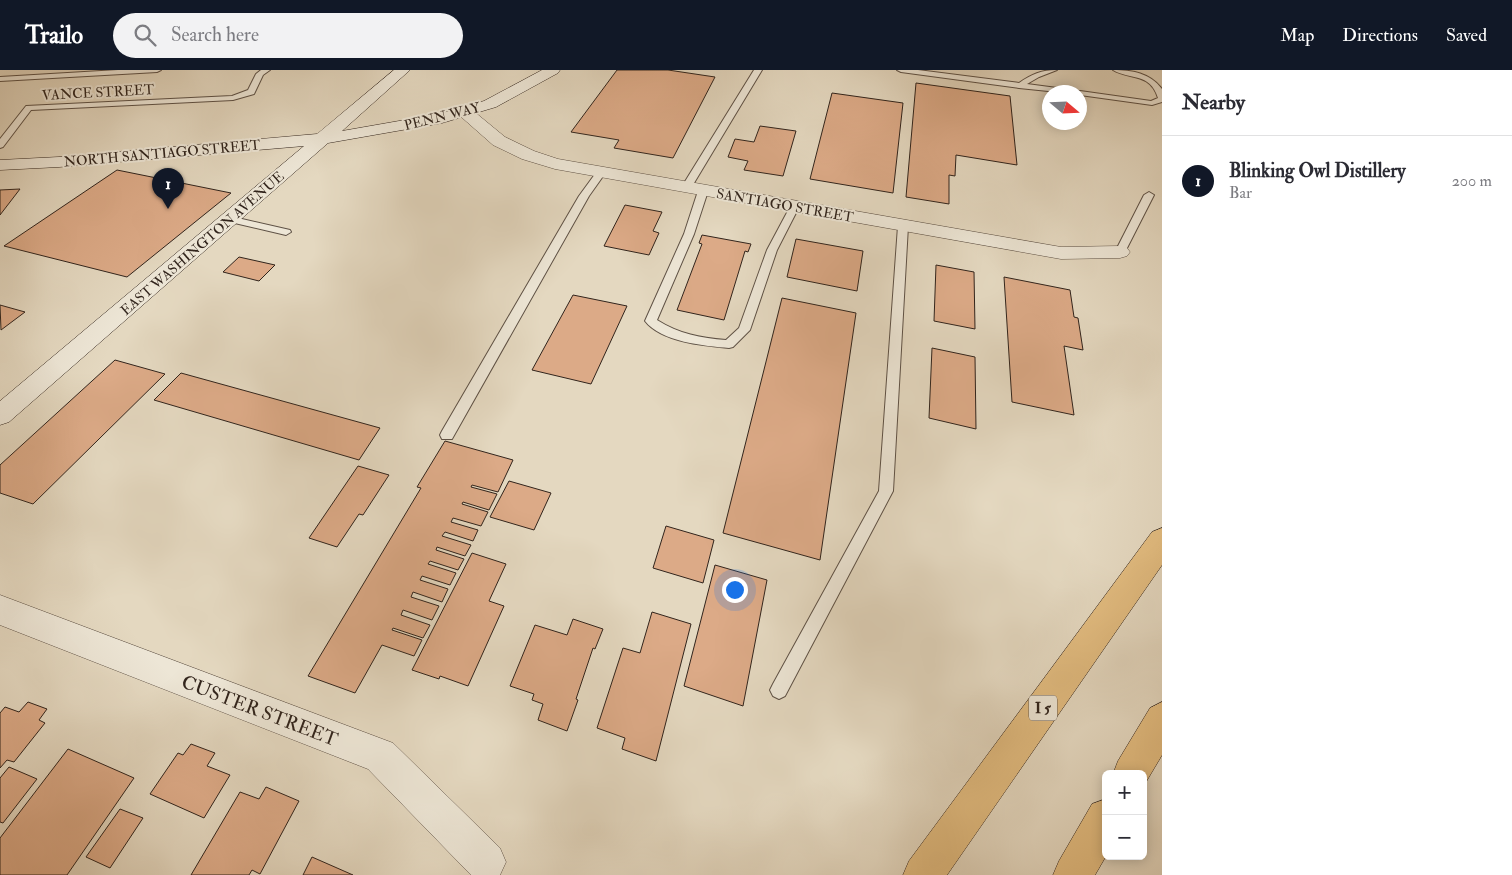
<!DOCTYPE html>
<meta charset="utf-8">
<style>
body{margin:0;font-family:"IM FELL Double Pica",serif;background:#f2f2f3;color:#2b2b33}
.controls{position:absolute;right:15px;bottom:15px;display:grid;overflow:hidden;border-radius:8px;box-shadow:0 2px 12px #0003}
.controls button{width:45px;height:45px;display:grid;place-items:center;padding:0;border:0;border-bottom:1px solid #e1e1e2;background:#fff;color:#2b2b33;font:25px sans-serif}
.compass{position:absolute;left:1042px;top:15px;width:45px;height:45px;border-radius:50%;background:#fff;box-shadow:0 2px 12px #0003;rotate:109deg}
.you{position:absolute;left:734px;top:519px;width:18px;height:18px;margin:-12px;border:4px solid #fff;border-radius:50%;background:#1a73e8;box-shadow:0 0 0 8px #1a73e833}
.badge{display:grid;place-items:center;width:32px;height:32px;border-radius:50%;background:#111827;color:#fff;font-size:16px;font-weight:700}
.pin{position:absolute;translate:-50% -41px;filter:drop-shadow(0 1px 2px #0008)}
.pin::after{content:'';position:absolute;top:26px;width:18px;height:15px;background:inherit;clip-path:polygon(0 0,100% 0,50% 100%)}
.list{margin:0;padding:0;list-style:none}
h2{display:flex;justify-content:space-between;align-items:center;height:65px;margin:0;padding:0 20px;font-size:21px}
h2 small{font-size:16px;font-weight:400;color:#7c7c81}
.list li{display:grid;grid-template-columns:32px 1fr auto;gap:15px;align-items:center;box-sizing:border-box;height:90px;padding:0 20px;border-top:1px solid #e1e1e2}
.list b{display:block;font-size:19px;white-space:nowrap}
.list p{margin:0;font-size:16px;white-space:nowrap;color:#7c7c81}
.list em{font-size:16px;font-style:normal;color:#7c7c81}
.icon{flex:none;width:28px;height:28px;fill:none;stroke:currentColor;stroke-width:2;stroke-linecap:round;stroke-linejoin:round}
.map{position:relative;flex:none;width:1162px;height:805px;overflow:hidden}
header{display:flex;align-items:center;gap:30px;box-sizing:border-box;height:70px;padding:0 25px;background:#111827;color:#fff}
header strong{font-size:24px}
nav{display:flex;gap:28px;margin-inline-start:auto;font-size:18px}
.search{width:350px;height:45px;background:#f2f2f3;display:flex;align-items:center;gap:12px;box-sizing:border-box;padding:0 18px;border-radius:28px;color:#7c7c81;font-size:19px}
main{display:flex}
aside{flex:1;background:#fff}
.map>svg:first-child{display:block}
.building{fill:#dcaa87;stroke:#31241c}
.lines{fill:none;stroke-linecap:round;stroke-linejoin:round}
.lane-casing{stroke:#5e5145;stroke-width:2}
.street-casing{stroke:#5e5145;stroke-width:1}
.secondary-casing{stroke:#31241c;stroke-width:1}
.highway-casing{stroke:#31241c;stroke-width:1}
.lane{fill:#ede6d6;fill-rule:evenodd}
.street{fill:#ede6d6;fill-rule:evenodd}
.secondary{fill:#ede6d6;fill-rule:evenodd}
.highway{fill:#e2bc80;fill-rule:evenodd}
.labels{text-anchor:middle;stroke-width:4;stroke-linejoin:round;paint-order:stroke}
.far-street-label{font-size:14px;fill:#31241c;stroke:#ede6d6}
.shield{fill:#ede6d6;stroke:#695e54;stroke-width:1}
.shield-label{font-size:15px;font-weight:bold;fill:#31241c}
.near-street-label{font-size:19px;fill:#31241c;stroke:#ede6d6}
</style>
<header>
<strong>Trailo</strong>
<div class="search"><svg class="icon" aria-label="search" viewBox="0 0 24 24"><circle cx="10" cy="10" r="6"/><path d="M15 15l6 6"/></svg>Search here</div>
<nav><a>Map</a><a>Directions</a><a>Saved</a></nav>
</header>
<main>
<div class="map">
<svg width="1162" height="805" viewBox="0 0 1162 805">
<rect width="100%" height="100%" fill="#e4d8c0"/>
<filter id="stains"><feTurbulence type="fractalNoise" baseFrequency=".004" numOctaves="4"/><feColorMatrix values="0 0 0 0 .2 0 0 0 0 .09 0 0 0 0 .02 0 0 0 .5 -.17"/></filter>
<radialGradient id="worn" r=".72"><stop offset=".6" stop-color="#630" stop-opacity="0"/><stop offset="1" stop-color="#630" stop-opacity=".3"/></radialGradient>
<!-- building -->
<path class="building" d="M 617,0 L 668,0 L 715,7 L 673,88 L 614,78 L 619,70 L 571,62 Z
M 916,13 L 1010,26 L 1017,95 L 956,85 L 955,106 L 949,105 L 949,134 L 906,127 Z
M 832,23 L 903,33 L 893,123 L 810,109 Z
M 760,56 L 796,61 L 783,106 L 744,100 L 748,91 L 728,87 L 735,69 L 754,72 Z
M 117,100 L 231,123 L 127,207 L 4,176 Z
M 20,119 L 0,145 L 0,120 Z
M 625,135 L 662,142 L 653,161 L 659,163 L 649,185 L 604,176 Z
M 702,165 L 751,174 L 748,182 L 745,181 L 724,250 L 677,240 L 702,174 L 699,173 Z
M 796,169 L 863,181 L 857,221 L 787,207 Z
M 239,187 L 275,195 L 259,211 L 223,202 Z
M 936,195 L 974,202 L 975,259 L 934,251 Z
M 1004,207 L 1070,220 L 1074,247 L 1078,248 L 1083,280 L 1064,276 L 1074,345 L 1012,332 Z
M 573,225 L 627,236 L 591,314 L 532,300 Z
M 782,228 L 856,243 L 820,490 L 723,463 Z
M 0,235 L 25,242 L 1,260 Z
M 932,278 L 975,287 L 976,359 L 929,348 Z
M 115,290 L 165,304 L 33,434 L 0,423 L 0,395 Z
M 181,303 L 380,358 L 359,390 L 154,330 Z
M 445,371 L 513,390 L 498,422 L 472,415 L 471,417 L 497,424 L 489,440 L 463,432 L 462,434 L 488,442 L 481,456 L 453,448 L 451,452 L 478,460 L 473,471 L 445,462 L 442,466 L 471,475 L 465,486 L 437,477 L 436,480 L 464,489 L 458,500 L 430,491 L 428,494 L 456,503 L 450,515 L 422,506 L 420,510 L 448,519 L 442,532 L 413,522 L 411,527 L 439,536 L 432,550 L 403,540 L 401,545 L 430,555 L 423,568 L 393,558 L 392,560 L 422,570 L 414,586 L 382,575 L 355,623 L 308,606 L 421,418 L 417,417 Z
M 358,396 L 389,405 L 363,445 L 359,444 L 337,477 L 309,468 Z
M 509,411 L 551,423 L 534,460 L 490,447 Z
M 666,456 L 714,470 L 703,513 L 653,498 Z
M 472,483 L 506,494 L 489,531 L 504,536 L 468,616 L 440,606 L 439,609 L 412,600 Z
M 715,495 L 767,510 L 743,636 L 684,616 Z
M 652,542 L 691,554 L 656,691 L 622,679 L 625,668 L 597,658 L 623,578 L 640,583 Z
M 573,549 L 603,559 L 595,579 L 593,578 L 576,629 L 578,630 L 567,661 L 538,650 L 543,634 L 532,630 L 534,624 L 510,616 L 535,555 L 567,565 Z
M 28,632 L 47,639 L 39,650 L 45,653 L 14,692 L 7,690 L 0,698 L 0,643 L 5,637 L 19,642 Z
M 191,674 L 215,683 L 207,696 L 230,705 L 204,748 L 150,724 L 178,683 L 183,685 Z
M 68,679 L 134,708 L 67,805 L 0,805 L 0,768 Z
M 9,697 L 37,709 L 3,753 L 0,752 L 0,708 Z
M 266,717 L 299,731 L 260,804 L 252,800 L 249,805 L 191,805 L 240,722 L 259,729 Z
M 120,739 L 143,748 L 110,798 L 86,787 Z
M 312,787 L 353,805 L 303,805 Z"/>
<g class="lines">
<defs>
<path id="lane" d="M 118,0 L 161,0 L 157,2 L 0,11 L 0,7 Z
M 261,0 L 270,0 L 263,5 L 254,24 L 233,30 L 31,40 L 3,77 L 0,78 L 0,69 L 26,36 L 232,26 L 248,20 L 256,4 Z
M 754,0 L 762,0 L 691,118 L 686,121 L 683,120 L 681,118 Z
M 897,0 L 918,0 L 1019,13 C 1032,4 1041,0 1057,0 L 1039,7 L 1027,14 L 1072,20 L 1076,22 L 1058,22 L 1019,18 L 901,2 Z
M 1113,0 C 1132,0 1150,3 1162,19 L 1162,32 L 1152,35 L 1080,25 L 1080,22 L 1076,22 L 1080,21 L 1151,31 L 1158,28 C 1150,2 1129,10 1113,0 Z
M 601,99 L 606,102 L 589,126 L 452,369 L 442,369 L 440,365 L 442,361 L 579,126 L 598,100 Z
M 703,118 L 708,121 L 694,164 L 657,250 C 679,264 701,268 726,270 L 739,258 L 767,180 L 791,135 L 797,135 L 799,137 L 777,180 L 750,260 L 733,277 L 729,278 C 705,276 661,272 645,251 L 684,164 L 698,121 Z
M 1149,122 L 1154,125 L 1125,182 L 1124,184 L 1116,184 L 1115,182 L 1144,125 Z
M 229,146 L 290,160 L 291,162 L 286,165 L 226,151 L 226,147 Z
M 903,153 L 908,156 L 893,421 L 785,626 L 779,629 L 773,626 L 770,620 L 773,614 L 879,421 L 898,156 Z"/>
<path id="street" d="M 465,37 L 471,39 L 505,67 L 534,81 L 558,89 L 1061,177 L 1120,176 L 1127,178 L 1130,182 L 1127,186 L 1120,188 L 1061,189 L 555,99 L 522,89 L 493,75 L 459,45 L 457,42 L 459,39 Z
M 0,525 L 393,673 L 500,778 L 506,792 L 500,805 L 471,805 L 368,699 L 0,555 Z"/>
<path id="secondary" d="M 394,0 L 410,0 L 342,61 L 439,44 L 484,31 L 542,0 L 560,0 L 558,3 L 496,37 L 442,53 L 328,73 L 9,352 L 0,355 L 0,331 L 304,76 L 59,97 L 0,100 L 0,90 L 59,87 L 317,64 Z"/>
<path id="highway" d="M 1162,458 L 1162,495 L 947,805 L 903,805 L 909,791 L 1152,462 Z
M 1162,632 L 1162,685 L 1143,717 L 1143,704 L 1113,704 L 1118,691 L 1150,638 Z
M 1106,729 L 1106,786 L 1095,805 L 1053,805 L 1059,791 L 1092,734 Z"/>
</defs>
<!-- lane casing -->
<use href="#lane" class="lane-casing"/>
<!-- street casing -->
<use href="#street" class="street-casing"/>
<!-- secondary casing -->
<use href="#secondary" class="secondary-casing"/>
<!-- highway casing -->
<use href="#highway" class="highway-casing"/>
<!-- lane -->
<use href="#lane" class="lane"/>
<!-- street -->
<use href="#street" class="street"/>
<!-- secondary -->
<use href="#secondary" class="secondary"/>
<!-- highway -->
<use href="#highway" class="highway"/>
</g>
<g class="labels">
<!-- far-street labels -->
<g class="far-street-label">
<text transform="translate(98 22) rotate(-3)" y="5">VANCE STREET</text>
<text transform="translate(442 46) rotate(-14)" y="5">PENN WAY</text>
<text transform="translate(162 83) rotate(-5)" y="5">NORTH SANTIAGO STREET</text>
<text transform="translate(785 135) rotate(10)" y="5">SANTIAGO STREET</text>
<text transform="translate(202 173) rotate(-41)" y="5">EAST WASHINGTON AVENUE</text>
</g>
<!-- shield labels -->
<rect class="shield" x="1029" y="625.5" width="28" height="25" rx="4"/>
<g class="shield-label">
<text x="1043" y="643">I 5</text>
</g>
<!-- near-street labels -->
<g class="near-street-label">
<text transform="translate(260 640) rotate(21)" y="7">CUSTER STREET</text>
</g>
</g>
<rect width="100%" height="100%" filter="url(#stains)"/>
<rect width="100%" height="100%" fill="url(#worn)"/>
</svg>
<div class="controls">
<button>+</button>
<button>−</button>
</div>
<svg class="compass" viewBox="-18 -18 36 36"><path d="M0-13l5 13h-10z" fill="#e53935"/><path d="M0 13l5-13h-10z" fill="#7c7c81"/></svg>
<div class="you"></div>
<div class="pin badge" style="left:168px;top:139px">1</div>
</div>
<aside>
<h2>Nearby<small></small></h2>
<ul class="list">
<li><span class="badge">1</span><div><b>Blinking Owl Distillery</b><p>Bar</p></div><em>200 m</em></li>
</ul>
</aside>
</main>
